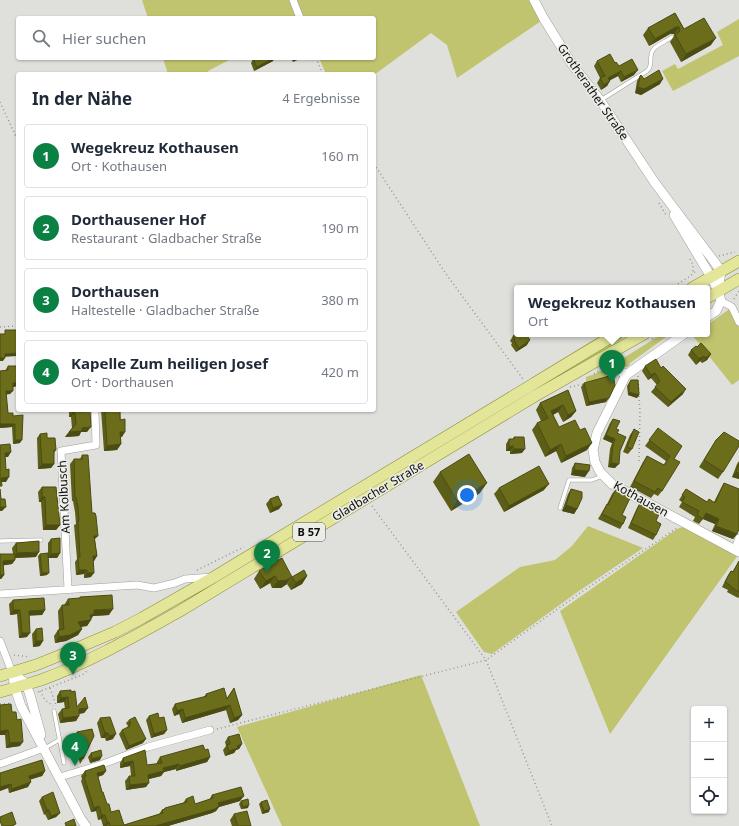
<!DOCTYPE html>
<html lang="de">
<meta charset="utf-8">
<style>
body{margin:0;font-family:"Noto Sans",sans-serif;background:#f6f6f7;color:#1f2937}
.controls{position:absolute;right:12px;bottom:12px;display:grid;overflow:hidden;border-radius:4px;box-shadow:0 1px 3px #0004}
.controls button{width:36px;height:36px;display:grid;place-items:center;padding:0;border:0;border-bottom:1px solid #e0e1e3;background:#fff;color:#1f2937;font:20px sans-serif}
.you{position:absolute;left:467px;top:495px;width:14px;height:14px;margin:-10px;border:3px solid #fff;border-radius:50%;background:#1a73e8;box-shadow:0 0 0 6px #1a73e833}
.badge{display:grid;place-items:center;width:26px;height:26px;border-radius:50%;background:#0b8043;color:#fff;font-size:13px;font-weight:700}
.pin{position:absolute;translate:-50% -33px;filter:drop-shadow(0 1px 2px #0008)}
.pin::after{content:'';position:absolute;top:21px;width:14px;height:12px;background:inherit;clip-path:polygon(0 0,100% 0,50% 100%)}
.popup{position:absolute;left:514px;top:285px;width:196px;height:52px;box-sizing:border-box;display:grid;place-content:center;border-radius:4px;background:#fff;filter:drop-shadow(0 1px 3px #0005);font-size:13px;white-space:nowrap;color:#747a83}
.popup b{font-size:15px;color:#1f2937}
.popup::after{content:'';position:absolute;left:50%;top:100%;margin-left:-8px;border:8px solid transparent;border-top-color:#fff}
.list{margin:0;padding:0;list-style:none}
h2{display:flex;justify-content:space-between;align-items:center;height:52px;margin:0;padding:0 16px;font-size:17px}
h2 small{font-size:13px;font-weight:400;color:#747a83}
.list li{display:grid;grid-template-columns:26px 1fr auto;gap:12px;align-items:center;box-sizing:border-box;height:64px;margin:0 8px 8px;padding:0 8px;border:1px solid #e0e1e3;border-radius:4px}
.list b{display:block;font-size:15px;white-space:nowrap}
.list p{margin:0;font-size:13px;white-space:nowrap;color:#747a83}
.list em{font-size:13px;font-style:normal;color:#747a83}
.icon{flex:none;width:22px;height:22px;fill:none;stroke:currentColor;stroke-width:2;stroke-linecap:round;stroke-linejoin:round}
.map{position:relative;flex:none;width:739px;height:826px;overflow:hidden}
.search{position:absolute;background:#fff;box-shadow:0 1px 3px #0004;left:16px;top:16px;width:360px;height:44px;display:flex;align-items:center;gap:10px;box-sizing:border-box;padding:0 14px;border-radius:4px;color:#747a83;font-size:15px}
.panel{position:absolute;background:#fff;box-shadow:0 1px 3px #0004;left:16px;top:72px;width:360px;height:340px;border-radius:4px}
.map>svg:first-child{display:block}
.green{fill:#c0c46e}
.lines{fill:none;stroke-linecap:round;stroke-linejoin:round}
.service-casing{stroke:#9fa09c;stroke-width:4.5}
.minor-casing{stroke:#9fa09c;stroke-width:8}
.tertiary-casing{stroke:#9fa09c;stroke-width:10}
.primary-casing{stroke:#8c903c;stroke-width:12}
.path{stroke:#969693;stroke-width:1.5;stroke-dasharray:1 3;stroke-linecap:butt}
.service{stroke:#fff;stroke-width:3.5}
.minor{stroke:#fff;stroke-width:7}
.tertiary{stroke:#fff;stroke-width:9}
.primary{stroke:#e3e699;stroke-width:11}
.wall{fill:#5c5e17}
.shaded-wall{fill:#4b4c13}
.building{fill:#6b6d1b;stroke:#4b4c13}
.labels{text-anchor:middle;stroke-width:3;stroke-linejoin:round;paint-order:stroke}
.shield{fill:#ecece8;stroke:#51514f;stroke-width:1}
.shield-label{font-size:11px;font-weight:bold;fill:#0f0f0e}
.street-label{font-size:12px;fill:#0f0f0e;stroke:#ecece8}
</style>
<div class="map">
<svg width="739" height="826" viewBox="0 0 739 826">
<rect width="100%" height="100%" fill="#dfdfdb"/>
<!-- green -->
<path class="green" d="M 142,0 L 290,0 L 299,18 L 148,18 Z
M 297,0 L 530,0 L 541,21 L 457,78 L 447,45 L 431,33 L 374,75 L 326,74 L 319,58 L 374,58 L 374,18 L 301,18 Z
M 739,19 L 739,56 L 673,91 L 662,71 L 675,64 L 678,69 L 723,45 L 717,32 Z
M 163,58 L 233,58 L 208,71 L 208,74 L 168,74 Z
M 735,305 L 739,315 L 739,380 L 732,385 L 693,336 L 695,334 L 707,334 L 707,325 Z
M 603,334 L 608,334 L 532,380 L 531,378 Z
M 624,334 L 629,334 L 599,354 L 561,376 L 560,375 L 560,373 Z
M 662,334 L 670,334 L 630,363 L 629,366 L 626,367 L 614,364 Z
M 606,368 L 609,369 L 614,375 L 586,382 L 586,377 L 595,374 Z
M 588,526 L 643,548 L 576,593 L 492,654 L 484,652 L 456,612 L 520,567 L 555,560 L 572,546 Z
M 686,526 L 738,555 L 610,734 L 560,611 L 677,529 Z
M 421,675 L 480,826 L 282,826 L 237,727 Z"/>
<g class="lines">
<defs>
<path id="service" d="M 601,100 L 647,71 C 654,65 648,57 653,50 C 656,45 667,41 672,37
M 560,508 L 569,480 L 592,480 L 602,476
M 0,541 L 41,540
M 54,711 L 64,763
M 45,748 L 59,740"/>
<path id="minor" d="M 293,0 L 300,18
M 721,301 L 732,307 L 739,322
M 735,549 L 739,538
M 68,589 L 61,451 L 96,445 L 95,410
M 0,594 L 137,585 L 154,588 L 175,583 L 185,579 L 212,577
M 0,641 L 12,672
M 0,764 L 44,748
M 60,777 L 100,765 L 148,747 L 210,730"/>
<path id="tertiary" d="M 534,0 L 544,19 L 572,64 L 600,100 L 655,183 L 713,260 L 721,271 L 718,291
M 674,215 L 711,277 L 718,291 L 721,301 L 716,311 L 707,317
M 684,334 L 626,375 L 597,433 L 593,450 L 595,462 L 600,472 L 612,484 L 739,552
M 598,360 L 610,364 L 626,375
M 12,672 L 15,688 L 21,706 L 81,819 L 86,826
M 12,672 L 26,684 L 30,695 L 41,735"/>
<path id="primary" d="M 692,288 L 739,261
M 707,298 L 739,279
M 0,676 L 36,665 L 56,657 L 115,632 L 142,618 L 214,577 L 616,334
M 0,692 C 14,688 28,684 41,680 C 90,662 135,636 180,611 L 535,396 L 644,334"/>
</defs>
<!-- service casing -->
<use href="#service" class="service-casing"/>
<!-- minor casing -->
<use href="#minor" class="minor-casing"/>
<!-- tertiary casing -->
<use href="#tertiary" class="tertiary-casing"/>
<!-- primary casing -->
<use href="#primary" class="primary-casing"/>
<!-- path -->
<path class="path" d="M 316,58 L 323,74
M 0,102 L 18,141
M 374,164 L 446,274 L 523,379
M 659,203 L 666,215
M 719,256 L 735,252
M 690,259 L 693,265 L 693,272
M 671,288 L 689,277 L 697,270
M 734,299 L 739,291
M 0,327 L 18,326
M 652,339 L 660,334
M 594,374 L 601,370
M 638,376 L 640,413 L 639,462
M 570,387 L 584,384
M 372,506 L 486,660 L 552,826
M 197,570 L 244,547
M 14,655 L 30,657
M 50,688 L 56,705 L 56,707
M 40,691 L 45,700 L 53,706
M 38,692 L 82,675 L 87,671
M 0,704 L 12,703
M 217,729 L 486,660 L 580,593 L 677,528"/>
<!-- service -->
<use href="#service" class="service"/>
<!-- minor -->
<use href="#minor" class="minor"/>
<!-- tertiary -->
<use href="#tertiary" class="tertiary"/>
<!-- primary -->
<use href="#primary" class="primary"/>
</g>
<!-- wall -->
<path class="wall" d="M 675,13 L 684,29 L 711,45 L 681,62 L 670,42 L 674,36 L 674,34 L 670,34 L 649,46 L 643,35 L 648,28 Z
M 291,58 L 301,58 L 293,62 Z
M 253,59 L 273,61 L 254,71 L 251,63 Z
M 597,61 L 615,63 L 619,66 L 634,75 L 621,82 L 618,76 L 610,80 L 607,86 L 601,90 L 597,83 L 600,78 L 594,66 Z
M 640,76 L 644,79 L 660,84 L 641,95 L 635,93 L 637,81 Z
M 513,336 L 527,345 L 516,352 L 511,345 L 512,343 L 510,341 Z
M 697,347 L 711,354 L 707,360 L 702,363 L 700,361 L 696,365 L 688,355 L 691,350 Z
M 8,366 L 18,366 L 18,386 L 13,387 L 10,394 L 6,394 L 8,413 L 13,416 L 20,443 L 13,444 L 12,427 L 0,428 L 0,371 L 5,371 Z
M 645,366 L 661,368 L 683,394 L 668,407 L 651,392 L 657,385 L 651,378 L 648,380 L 642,371 Z
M 631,380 L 639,395 L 637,398 L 628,395 L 627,386 Z
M 584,383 L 606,402 L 586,406 L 581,387 Z
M 568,390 L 576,411 L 571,417 L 563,422 L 558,412 L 553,415 L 559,427 L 587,450 L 561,463 L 556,451 L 545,457 L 532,430 L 537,423 L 541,421 L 536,410 L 540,403 Z
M 69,410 L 82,410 L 80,412 L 87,432 L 81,432 L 79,436 L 65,437 L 72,428 L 71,417 L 69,417 Z
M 101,410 L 120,410 L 122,437 L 121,437 L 121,444 L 117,450 L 104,451 Z
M 613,419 L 617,433 L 620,451 L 615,468 L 608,467 L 610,449 L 612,443 L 603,439 L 610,423 Z
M 658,428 L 674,459 L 662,491 L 658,496 L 654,494 L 651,498 L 630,487 L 643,462 L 647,456 L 664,465 L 666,461 L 645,446 Z
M 634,429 L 632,449 L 628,454 L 623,452 L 630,435 Z
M 40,434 L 47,438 L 56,450 L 54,453 L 54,464 L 51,468 L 38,469 L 37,438 Z
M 514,437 L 522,453 L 510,454 L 510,451 L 506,451 L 506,444 L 509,439 L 513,439 Z
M 716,440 L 723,472 L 718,479 L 699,467 Z
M 82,455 L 92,513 L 95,540 L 97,556 L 94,561 L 93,561 L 91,577 L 84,578 L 84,574 L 76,575 L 75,562 L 77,559 L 74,525 L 76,524 L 75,512 L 73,501 L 72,501 L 70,464 L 74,459 L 80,459 Z
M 739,461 L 739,479 L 732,477 L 737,464 Z
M 575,463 L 585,477 L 571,475 L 572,468 Z
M 440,472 L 480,493 L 451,511 L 433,482 Z
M 724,483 L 737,534 L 733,539 L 712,531 L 715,524 L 703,519 L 699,524 L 693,521 L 695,517 L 679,507 L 682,502 L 679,500 L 686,489 L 707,502 L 714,502 L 721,488 Z
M 42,487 L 60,525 L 56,530 L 43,530 L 41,502 L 39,502 L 38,492 Z
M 499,488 L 544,490 L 504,512 L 494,494 Z
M 571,489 L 577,509 L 574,514 L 562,511 L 568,494 Z
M 616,489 L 623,524 L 620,529 L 598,519 L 607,504 L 612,494 Z
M 270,499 L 282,505 L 279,509 L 270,513 L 266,504 Z
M 640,503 L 656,521 L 656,535 L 653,540 L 628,528 L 637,508 Z
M 51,539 L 60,553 L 57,558 L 48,558 L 47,575 L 40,576 L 38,556 L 40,554 L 48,553 L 48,543 Z
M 16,543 L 36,557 L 15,558 L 15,560 L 12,564 L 3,565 L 4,575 L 1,579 L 0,579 L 0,554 L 13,554 L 12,548 Z
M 282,558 L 287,584 L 281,588 L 272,588 L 270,583 L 260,589 L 254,579 L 259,571 Z
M 739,561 L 739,597 L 738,598 L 727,592 L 728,590 L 722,587 L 728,575 L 731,571 L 733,571 Z
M 307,576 L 302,584 L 291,590 L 287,584 L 292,577 Z
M 80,597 L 109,615 L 93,616 L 87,626 L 81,627 L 82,629 L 78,635 L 66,641 L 55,643 L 54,636 L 58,630 L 59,630 L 58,611 L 62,605 L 64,605 L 68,599 L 79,598 Z
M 13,600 L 45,610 L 42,615 L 29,615 L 27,637 L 19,638 L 17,614 L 10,615 L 9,604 Z
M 36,629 L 40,646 L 33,647 L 32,634 Z
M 234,688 L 242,715 L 238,720 L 230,723 L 226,710 L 182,723 L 179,714 L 174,716 L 172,709 L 175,704 L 204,697 L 206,694 L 227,698 Z
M 60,691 L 71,692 L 77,707 L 88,708 L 84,713 L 79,714 L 79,716 L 76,721 L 60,723 L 58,714 L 62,709 L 65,709 L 64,702 L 57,703 L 57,696 Z
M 12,712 L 20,746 L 6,748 L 5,735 Z
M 149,716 L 159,718 L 167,730 L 164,734 L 151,738 L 146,720 Z
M 100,718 L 113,739 L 106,741 L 105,738 L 101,738 L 97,723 Z
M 129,720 L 143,743 L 126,750 L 119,734 L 122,730 L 127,728 L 128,726 L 126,723 Z
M 92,729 L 83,759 L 80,764 L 76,748 L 75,748 L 73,737 L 77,732 Z
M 228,737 L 242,744 L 239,749 L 236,750 L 234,753 L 225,756 L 223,750 L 226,746 L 225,742 Z
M 205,750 L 210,757 L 207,762 L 176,771 L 176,769 L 164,772 L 161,776 L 149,779 L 146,787 L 126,790 L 125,781 L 129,776 L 131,776 L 130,766 L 120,768 L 120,763 L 123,758 L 147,765 L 157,764 L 157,762 L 160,757 Z
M 91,753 L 100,760 L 90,763 L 88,757 Z
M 45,771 L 42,776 L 30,779 L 28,787 L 9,793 L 8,788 L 0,791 L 0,773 Z
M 85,771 L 106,771 L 103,775 L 98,777 L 102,792 L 107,804 L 111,812 L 124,825 L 159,814 L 162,810 L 164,809 L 165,808 L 183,803 L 186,799 L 195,804 L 209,800 L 212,795 L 240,801 L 219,807 L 216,811 L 212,813 L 168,826 L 103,826 L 101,819 L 98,820 L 96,811 L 91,812 L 81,781 L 82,779 L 81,776 Z
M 42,797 L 60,813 L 56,817 L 48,820 L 45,814 L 44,815 L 39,801 Z
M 241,801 L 248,808 L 241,809 L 239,804 Z
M 261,802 L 269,812 L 262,814 L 259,804 Z
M 234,814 L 251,826 L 232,826 L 230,820 Z"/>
<!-- shaded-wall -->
<path class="shaded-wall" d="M 676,27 L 679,27 L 674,34 L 670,34 L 649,46 L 655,39 Z
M 716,38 L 711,45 L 681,62 L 686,54 Z
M 274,58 L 275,58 L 273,61 L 254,71 L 257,67 Z
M 296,58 L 301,58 L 293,62 Z
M 638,70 L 634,75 L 621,82 L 624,77 Z
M 621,71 L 618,76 L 605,83 L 608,78 Z
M 663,79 L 660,84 L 641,95 L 635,93 L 638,87 Z
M 610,81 L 607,86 L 601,90 L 604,85 Z
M 530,340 L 527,345 L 516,352 L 519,348 Z
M 18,353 L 17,356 L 2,357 L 5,354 Z
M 711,354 L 707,360 L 702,363 L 706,358 Z
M 704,356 L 700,361 L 696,365 L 699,359 Z
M 0,358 L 5,358 L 3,361 L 0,361 Z
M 655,373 L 651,378 L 648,380 L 651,375 Z
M 13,383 L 18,383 L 18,386 L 10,387 Z
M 686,389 L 683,394 L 668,407 L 671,402 Z
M 6,391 L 13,391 L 10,394 L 4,395 Z
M 629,392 L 639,395 L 637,398 L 628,395 Z
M 609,398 L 606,402 L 586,406 L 589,402 Z
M 563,405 L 558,412 L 547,418 L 551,411 Z
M 576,411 L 571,417 L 563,422 L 568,415 Z
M 73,412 L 75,412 L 71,417 L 69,417 Z
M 0,424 L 15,424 L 12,427 L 0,428 Z
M 91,427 L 87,432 L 81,432 L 79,436 L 65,437 L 69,432 L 82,428 Z
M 120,432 L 125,432 L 122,437 L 117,437 Z
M 606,435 L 615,439 L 612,443 L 603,439 Z
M 15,440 L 22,440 L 20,443 L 13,444 Z
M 592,443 L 587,450 L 561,463 L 566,456 Z
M 121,444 L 117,450 L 104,451 L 107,446 Z
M 561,444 L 556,451 L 545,457 L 550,450 Z
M 513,446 L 510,451 L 506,451 L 509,447 Z
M 514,449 L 525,449 L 522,453 L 510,454 Z
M 11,452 L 8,457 L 2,457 L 5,453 Z
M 611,463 L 619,464 L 615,468 L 608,467 Z
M 42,464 L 54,464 L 51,468 L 38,469 Z
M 574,470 L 589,471 L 585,477 L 571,475 Z
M 736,472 L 739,473 L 739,479 L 732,477 Z
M 9,477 L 6,482 L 0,482 L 1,478 Z
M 487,483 L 480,493 L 451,511 L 457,501 Z
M 549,484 L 544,490 L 504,512 L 509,506 Z
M 42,497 L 45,497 L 41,502 L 39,502 Z
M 282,505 L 279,509 L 270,513 L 273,508 Z
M 566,505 L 577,509 L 574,514 L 562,511 Z
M 0,507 L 6,507 L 2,511 L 0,511 Z
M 706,513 L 719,519 L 715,524 L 703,519 Z
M 46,525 L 60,525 L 56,530 L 43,530 Z
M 716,526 L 737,534 L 733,539 L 712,531 Z
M 94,536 L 98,536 L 94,540 Z
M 39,552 L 36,557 L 13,558 L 17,553 Z
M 60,553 L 57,558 L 48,558 L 51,554 Z
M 93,556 L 97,556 L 94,561 L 89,561 Z
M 15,560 L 12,564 L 0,566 L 3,561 Z
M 79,570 L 87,570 L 84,574 L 76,575 Z
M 42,573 L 49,573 L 47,575 L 40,576 Z
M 87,573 L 94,573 L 91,577 L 84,578 Z
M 0,575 L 4,575 L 1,579 L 0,579 Z
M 275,576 L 270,583 L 260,589 L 266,581 Z
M 307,576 L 302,584 L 291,590 L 296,583 Z
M 292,577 L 287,584 L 281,588 L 272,588 L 278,581 Z
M 113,609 L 109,615 L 93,616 L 90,620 L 86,620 L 94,610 Z
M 13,610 L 20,610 L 17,614 L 10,615 Z
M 45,610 L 42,615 L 26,616 L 29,611 Z
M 91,620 L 87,626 L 74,627 L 78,622 Z
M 82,629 L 78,635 L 66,641 L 55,643 L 59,637 Z
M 22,633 L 30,633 L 27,637 L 19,638 Z
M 36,641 L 43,641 L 40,646 L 33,647 Z
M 68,697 L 64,702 L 57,703 L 61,698 Z
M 230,705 L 226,710 L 182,723 L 185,718 Z
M 88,708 L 84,713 L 75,714 L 79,709 Z
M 183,709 L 179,714 L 174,716 L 177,711 Z
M 242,715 L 238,720 L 230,723 L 234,718 Z
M 79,716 L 76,721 L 60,723 L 63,718 Z
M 8,730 L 5,735 L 0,735 L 0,731 Z
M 167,730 L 164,734 L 151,738 L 154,734 Z
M 105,733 L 108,733 L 105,738 L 101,738 Z
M 116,734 L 113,739 L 106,741 L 109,736 Z
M 146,739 L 143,743 L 126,750 L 129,746 Z
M 23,742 L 20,746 L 6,748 L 10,743 Z
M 242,744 L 239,749 L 236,750 L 234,753 L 225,756 L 229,751 L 237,746 Z
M 102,756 L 100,760 L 90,763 L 92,759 Z
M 210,757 L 207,762 L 176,771 L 180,766 Z
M 133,761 L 130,766 L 120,768 L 124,763 Z
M 179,764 L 176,769 L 164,772 L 161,776 L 145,780 L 148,775 L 163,768 Z
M 45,771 L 42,776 L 26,781 L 29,776 Z
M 106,771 L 103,775 L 93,778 L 97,773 Z
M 31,782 L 28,787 L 9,793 L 12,789 Z
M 149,783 L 146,787 L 126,790 L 130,785 Z
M 11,784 L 8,788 L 0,791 L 0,787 Z
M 244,796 L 240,801 L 219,807 L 216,811 L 212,813 L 168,826 L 155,826 L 218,803 Z
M 249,805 L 248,808 L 241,809 L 243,807 Z
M 99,806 L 96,811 L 91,812 L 94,808 Z
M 270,809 L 269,812 L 262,814 L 264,811 Z
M 47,810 L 49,810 L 44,815 Z
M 60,813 L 56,817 L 48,820 L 51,816 Z
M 102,815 L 105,815 L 101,819 L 98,820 Z
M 107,822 L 109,822 L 106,826 L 104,826 Z"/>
<!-- building -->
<path class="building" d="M 675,13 L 684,29 L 704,18 L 716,38 L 686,54 L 675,35 L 680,31 L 679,27 L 676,27 L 655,39 L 648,28 Z
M 610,54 L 615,63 L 616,62 L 619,66 L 632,59 L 638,70 L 624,77 L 621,71 L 608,78 L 610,81 L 604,85 L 600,78 L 605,76 L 597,61 Z
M 255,58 L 274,58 L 257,67 L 253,59 Z
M 659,70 L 663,79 L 644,89 L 638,87 L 640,76 L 641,75 L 644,79 Z
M 5,330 L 18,330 L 18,353 L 5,354 L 5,358 L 0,358 L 0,334 L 5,334 Z
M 517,333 L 517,334 L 526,334 L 530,340 L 519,348 L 514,340 L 515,339 L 513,336 Z
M 701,343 L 711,354 L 706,358 L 704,356 L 699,359 L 691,350 L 696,346 L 697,347 Z
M 656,359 L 661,368 L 663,366 L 686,389 L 671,402 L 655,387 L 660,381 L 655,373 L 651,375 L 645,366 Z
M 8,366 L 18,366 L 18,383 L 13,383 L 13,391 L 6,391 L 8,413 L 13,413 L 13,416 L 23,415 L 22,440 L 15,440 L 15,424 L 0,424 L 0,371 L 8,370 Z
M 613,375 L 615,385 L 609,398 L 589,402 L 584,383 Z
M 631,380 L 638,380 L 639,395 L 629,392 L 629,384 Z
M 568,390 L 576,411 L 568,415 L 563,405 L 551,411 L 559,427 L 575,420 L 580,430 L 585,428 L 592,443 L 566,456 L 561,444 L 550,450 L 537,423 L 548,418 L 540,403 Z
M 73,410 L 81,410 L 79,412 L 90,411 L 91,427 L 82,428 L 82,431 L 69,432 L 76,424 L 75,412 L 73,412 Z
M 105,410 L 120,410 L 120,420 L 125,419 L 125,432 L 120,432 L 121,444 L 107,446 Z
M 613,419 L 620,421 L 616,429 L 619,430 L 617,433 L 626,437 L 620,451 L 619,464 L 611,463 L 613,445 L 615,439 L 606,435 Z
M 658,428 L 682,446 L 674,459 L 680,462 L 662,491 L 658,488 L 655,492 L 634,481 L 647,456 L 664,465 L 670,456 L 649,440 Z
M 634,429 L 639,432 L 632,449 L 627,447 Z
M 724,432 L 739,441 L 739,446 L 723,472 L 704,460 L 716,440 Z
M 47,433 L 47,438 L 55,438 L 56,450 L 54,450 L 54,464 L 42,464 L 40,434 Z
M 514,437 L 524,437 L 525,449 L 514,449 L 513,446 L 509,447 L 509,439 L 514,439 Z
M 10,444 L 11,452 L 5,453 L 6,470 L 9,469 L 9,477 L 1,478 L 2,486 L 0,486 L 0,445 Z
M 469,454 L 487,483 L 457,501 L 440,472 Z
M 82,455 L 88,455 L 92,513 L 95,513 L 96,516 L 98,536 L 94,536 L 97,556 L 93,556 L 94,573 L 87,573 L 87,570 L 79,570 L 78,557 L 80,557 L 78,521 L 79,521 L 78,507 L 76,497 L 75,497 L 74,459 L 83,459 Z
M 575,463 L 590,465 L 589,471 L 574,470 Z
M 739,463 L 739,473 L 736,472 Z
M 539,466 L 549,484 L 509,506 L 499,488 Z
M 724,483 L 739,489 L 739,529 L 737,534 L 716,526 L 719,519 L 706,513 L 703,519 L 697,515 L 699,511 L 682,502 L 685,497 L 682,495 L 686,489 L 707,502 L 709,499 L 715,503 Z
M 42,487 L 56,487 L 60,525 L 46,525 L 45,497 L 42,497 Z
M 0,489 L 1,499 L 5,499 L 6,507 L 0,507 Z
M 571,489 L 582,492 L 582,498 L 577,509 L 566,505 Z
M 616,489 L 631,496 L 622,515 L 626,517 L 623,524 L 602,514 L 607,504 L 608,505 Z
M 278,496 L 282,505 L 273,508 L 270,499 Z
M 640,503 L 660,512 L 656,521 L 661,524 L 656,535 L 631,523 Z
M 60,538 L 60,553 L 51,554 L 51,539 Z
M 39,541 L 39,552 L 17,553 L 16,543 Z
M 48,553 L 49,573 L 42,573 L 40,554 Z
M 0,554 L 15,554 L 15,560 L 3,561 L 4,575 L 0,575 Z
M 282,558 L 292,577 L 287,580 L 278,581 L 275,576 L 266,581 L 259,571 Z
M 739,561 L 739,592 L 731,587 L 731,586 L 725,582 L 731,571 L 733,572 Z
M 304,570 L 307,576 L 296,583 L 292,577 Z
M 112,595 L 113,609 L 94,610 L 94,614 L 90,615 L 91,620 L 78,622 L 82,629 L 70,635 L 59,637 L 58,630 L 64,629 L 62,605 L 69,605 L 68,599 L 80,598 L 80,597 Z
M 44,598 L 45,610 L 29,611 L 30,633 L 22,633 L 20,610 L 13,610 L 13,600 Z
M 42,628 L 43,641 L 36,641 L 36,629 Z
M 224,688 L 227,699 L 234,688 L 242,715 L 234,718 L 230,705 L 185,718 L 183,709 L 177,711 L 175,704 L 207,696 L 206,694 Z
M 71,690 L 71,692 L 75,691 L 77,707 L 85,697 L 88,708 L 79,709 L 79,716 L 63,718 L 62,709 L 69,708 L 68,697 L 61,698 L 60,691 Z
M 11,704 L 12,712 L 16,712 L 17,720 L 21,719 L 23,742 L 10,743 L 8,730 L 0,731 L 0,705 Z
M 158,713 L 159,718 L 164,717 L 167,730 L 154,734 L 149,716 Z
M 110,717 L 116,734 L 109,736 L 108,733 L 105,733 L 100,718 Z
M 135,717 L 146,739 L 129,746 L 122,730 L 130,726 L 129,724 L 131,723 L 129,720 Z
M 92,729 L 94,736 L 83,759 L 80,743 L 79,743 L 77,732 Z
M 239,734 L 242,744 L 237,746 L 238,748 L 229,751 L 227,745 L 230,744 L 228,737 Z
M 203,745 L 205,750 L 208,749 L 210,757 L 180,766 L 179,764 L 163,768 L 164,771 L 148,775 L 149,783 L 130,785 L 129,776 L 135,776 L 133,761 L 124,763 L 123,758 L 145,750 L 147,765 L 162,763 L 160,757 Z
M 101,750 L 102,756 L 92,759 L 91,753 Z
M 42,760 L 45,771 L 29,776 L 31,782 L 12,789 L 11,784 L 0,787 L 0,773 Z
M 104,765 L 106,771 L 97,773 L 102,792 L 103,792 L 107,804 L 109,804 L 111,812 L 119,810 L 124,825 L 163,813 L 162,810 L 165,809 L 165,808 L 187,802 L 186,799 L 193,796 L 195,804 L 213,798 L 212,795 L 241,787 L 244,796 L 218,803 L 219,806 L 215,809 L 155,826 L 110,826 L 109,822 L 107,822 L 105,815 L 102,815 L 99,806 L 94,808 L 84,777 L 86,776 L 85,771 Z
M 53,792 L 60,813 L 51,816 L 49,810 L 47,810 L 42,797 Z
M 248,799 L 249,805 L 243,807 L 241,801 Z
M 267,800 L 270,809 L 264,811 L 261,802 Z
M 247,811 L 251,826 L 238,826 L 234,814 Z
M 12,812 L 16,824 L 13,825 L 14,826 L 2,826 L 0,821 L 0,817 Z
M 74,819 L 76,826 L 66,826 L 65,823 Z"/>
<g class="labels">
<!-- shield labels -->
<rect class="shield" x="293" y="523" width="32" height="18" rx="3"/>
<g class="shield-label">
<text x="309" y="536">B 57</text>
</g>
<!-- street labels -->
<g class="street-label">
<text transform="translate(593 92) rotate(55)" y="4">Grotherather Straße</text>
<text transform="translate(378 491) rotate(-31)" y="4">Gladbacher Straße</text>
<text transform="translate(64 497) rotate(-93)" y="4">Am Kolbusch</text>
<text transform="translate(641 499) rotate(29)" y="4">Kothausen</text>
</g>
</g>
</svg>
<div class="controls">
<button>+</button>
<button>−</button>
<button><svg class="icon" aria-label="locate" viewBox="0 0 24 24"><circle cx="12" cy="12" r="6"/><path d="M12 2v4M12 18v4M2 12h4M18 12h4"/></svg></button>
</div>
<div class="you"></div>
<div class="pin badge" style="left:612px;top:383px">1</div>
<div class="popup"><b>Wegekreuz Kothausen</b>Ort</div>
<div class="pin badge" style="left:267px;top:573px">2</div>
<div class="pin badge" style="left:73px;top:675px">3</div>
<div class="pin badge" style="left:75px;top:766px">4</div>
<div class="search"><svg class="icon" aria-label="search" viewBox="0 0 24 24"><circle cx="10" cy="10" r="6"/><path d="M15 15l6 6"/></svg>Hier suchen</div>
<section class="panel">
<h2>In der Nähe<small>4 Ergebnisse</small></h2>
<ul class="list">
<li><span class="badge">1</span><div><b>Wegekreuz Kothausen</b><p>Ort · Kothausen</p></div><em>160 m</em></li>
<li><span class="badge">2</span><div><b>Dorthausener Hof</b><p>Restaurant · Gladbacher Straße</p></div><em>190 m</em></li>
<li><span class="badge">3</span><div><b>Dorthausen</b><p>Haltestelle · Gladbacher Straße</p></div><em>380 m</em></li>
<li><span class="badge">4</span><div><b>Kapelle Zum heiligen Josef</b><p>Ort · Dorthausen</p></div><em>420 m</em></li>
</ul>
</section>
</div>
